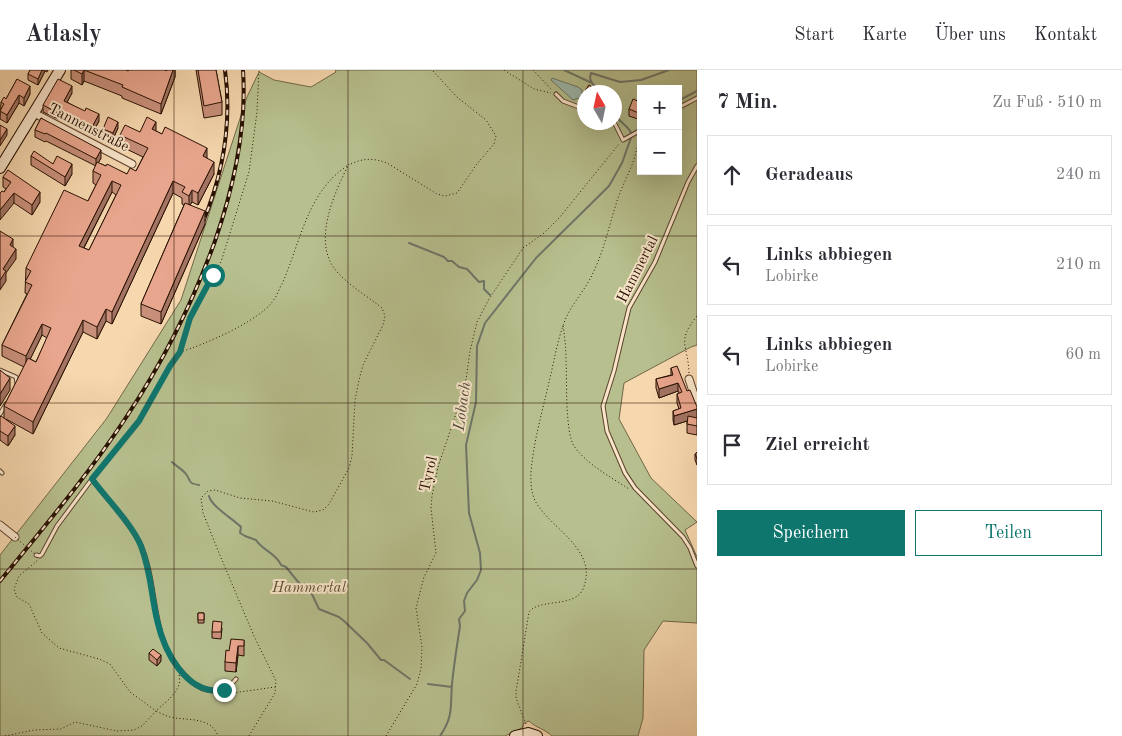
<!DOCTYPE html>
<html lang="de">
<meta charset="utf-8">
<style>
body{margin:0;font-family:"Old Standard TT",serif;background:#f2f2f3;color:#2b2b33}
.controls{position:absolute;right:15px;top:15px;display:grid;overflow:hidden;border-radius:0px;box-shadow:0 5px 20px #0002}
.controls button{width:45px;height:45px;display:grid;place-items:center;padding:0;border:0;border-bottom:1px solid #e1e1e2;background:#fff;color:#2b2b33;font:25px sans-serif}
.compass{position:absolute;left:577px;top:15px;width:45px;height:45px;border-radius:50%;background:#fff;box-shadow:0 5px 20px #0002;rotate:351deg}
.stop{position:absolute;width:15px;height:15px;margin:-11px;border:4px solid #0f766e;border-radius:50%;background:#fff}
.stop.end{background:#0f766e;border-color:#fff;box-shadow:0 1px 5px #0008}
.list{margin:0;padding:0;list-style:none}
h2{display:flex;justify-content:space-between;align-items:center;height:65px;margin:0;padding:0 20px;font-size:21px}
h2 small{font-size:16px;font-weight:400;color:#7c7c81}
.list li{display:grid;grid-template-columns:32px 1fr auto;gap:15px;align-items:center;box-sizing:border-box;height:80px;margin:0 10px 10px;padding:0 10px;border:1px solid #e1e1e2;border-radius:0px}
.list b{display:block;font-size:19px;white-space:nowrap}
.list p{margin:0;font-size:16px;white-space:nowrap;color:#7c7c81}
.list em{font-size:16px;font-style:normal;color:#7c7c81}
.actions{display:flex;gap:10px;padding:15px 20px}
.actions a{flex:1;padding:11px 0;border:1px solid #0f766e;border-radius:0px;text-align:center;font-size:18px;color:#0f766e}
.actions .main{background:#0f766e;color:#fff}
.icon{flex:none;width:28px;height:28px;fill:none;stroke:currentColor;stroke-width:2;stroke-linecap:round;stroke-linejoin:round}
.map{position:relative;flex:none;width:697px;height:666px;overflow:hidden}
header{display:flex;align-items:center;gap:30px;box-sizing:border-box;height:70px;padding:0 25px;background:#fff;border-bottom:1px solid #e1e1e2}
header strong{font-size:24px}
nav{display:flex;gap:28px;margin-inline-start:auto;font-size:18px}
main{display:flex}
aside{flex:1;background:#fff}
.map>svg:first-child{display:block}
.green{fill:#b7bf8e;stroke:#706848;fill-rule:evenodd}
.water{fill:#9db9ac;stroke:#6e7668}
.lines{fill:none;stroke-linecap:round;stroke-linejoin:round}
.stream{stroke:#6e7668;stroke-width:2}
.lane-casing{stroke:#5c422d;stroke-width:5}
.street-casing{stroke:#5c422d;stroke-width:9}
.secondary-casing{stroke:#281102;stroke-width:12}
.path{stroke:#281102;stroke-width:1;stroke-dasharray:1 2.5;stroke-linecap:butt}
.lane{stroke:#f9e5ca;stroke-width:3}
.street{stroke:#f9e5ca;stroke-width:7}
.secondary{stroke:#f9e5ca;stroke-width:10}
.rail-casing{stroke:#281102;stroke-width:4}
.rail{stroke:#f9e5ca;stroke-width:2;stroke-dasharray:5.5;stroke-linecap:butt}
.path-bridge{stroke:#281102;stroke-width:1;stroke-dasharray:1 2.5;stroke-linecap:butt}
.wall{fill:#c88f7a;stroke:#281102;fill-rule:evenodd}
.shaded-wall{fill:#a37463;stroke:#281102}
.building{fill:#e9a68e;stroke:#281102;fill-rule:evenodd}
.route{stroke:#0f766e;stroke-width:6}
.grid{fill:none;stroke:#281102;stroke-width:1;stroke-opacity:0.55}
.labels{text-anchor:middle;stroke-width:4;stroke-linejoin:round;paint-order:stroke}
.street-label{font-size:15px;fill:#281102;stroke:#f9e5ca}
.park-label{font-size:15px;font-style:italic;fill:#5a4e33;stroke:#f9e5ca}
.water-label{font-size:16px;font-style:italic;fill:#514c3e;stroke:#f9e5ca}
</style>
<header>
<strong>Atlasly</strong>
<nav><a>Start</a><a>Karte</a><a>Über uns</a><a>Kontakt</a></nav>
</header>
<main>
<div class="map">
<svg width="697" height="666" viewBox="0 0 697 666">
<rect width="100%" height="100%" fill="#f6d7ae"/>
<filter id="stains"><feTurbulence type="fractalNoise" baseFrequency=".004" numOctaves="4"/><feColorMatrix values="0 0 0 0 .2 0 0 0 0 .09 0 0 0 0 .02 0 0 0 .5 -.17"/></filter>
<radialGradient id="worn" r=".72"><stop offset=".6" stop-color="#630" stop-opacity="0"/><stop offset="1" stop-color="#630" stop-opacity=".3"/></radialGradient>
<!-- green -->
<path class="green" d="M 335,0 L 697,0 L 697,275 L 691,277 L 624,313 L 619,349 L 651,408 L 697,452 L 685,460 L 697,487 L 697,553 L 663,551 L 644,580 L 643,648 L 638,666 L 552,666 C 545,659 536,658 529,651 L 524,653 L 522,658 L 505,666 L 0,666 L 0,485 L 107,348 L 181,230 L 247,27 L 259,2 L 274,10 L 311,17 L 336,2 ZM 641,19 L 678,19 L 678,101 L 641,101 ZM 584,22 L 614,22 L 614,52 L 584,52 Z"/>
<!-- water -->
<path class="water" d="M 552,8 L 578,17 L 582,20 L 582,24 L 579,28 L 573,30 L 551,10 Z"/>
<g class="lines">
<!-- stream -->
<path class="stream" d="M 564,0 L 592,13 L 600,22
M 592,13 L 590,8 L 591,3 L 620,12 L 641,10 L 669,0
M 678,31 L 697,21
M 614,43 C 618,52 629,55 632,65
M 635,62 L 641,57
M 409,173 L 444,187 L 448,191 L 452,191 L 459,197 L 467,199 L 479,212 L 484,211 L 484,219 L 490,225
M 172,392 C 176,396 183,400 186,404 C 192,412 187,413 199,415
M 209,426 C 211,436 233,449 241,457 L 240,463 L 245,466 L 256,470 C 262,480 277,484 281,495 L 286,497 L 299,513 L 310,520 L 319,539 L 339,547 L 344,551 L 367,573 L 381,590 L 384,590 L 410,609
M 428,614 L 452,617
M 440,666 C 454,645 450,637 452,614 C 454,594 457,575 460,556 L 459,549 L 465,541 L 464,531 L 467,523 L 477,510 L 481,500 L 480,483 L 469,443 L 466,375 L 476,332 L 477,276 L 485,253 L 536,188 L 609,116 L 622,93 L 632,65"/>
<defs>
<path id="lane" d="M 556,24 L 563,31 L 584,39
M 678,38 L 697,28
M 614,52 L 623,70 L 641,60
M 697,96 L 688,112 L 655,192 L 629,238 L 614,301 L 603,336 L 607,361 L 625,403 L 635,418 L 683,467 L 690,478 L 697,496
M 0,300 L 16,307 L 17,314
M 0,344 L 6,334
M 0,401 L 2,403
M 36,485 L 40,486 L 42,484 L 57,456 L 92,409 C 107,430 128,450 140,473 C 160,517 148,568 185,605 C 191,612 198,618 207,620 C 220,623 228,619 236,609"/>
<path id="street" d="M 34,43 L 132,94
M 689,309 L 697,334
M 0,455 L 15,467"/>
<path id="secondary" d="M 0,98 L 60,0
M 515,666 L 528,663 L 537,666"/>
</defs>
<!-- lane casing -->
<use href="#lane" class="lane-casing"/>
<!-- street casing -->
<use href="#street" class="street-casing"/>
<!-- secondary casing -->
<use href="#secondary" class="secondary-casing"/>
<!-- path -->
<path class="path" d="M 504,0 L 534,19 L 551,23
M 533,0 L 552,20
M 351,94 C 363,88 374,88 387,93 L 437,124 L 445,126 L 457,123 L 476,95 L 494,74 L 496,66 L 486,50 L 457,27 L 432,0
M 563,256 C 565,268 566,279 566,291 C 567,308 565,363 574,376 C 585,393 612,408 629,419
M 180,282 C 204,275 259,251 273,231 C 277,226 279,219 282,214 C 300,174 307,122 347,96
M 689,303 C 688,274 676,272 697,246
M 95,405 L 139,351 L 170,296 L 180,282 L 190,248 L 209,210 L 221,192 L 249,102 L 257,42 L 259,0
M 179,605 C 183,621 166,631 156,641 C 162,644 168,647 175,648 C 190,650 212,648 218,666
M 231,620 L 233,623 L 275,617
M 526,654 L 516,628 L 516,622 L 529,542 C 540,528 575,538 583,519 C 599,481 553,460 537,434 C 530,424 530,405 532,393 C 535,366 543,339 549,312 C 554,292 557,272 564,253 C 570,236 583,223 591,207 C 604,182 609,155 618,128 C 625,108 638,89 638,67
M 5,666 L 34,660 L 61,659 L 75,652 L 117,661 L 134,660 L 142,656 L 156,641 L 130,622 L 110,594 L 99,589 L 59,578 L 42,563 L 29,534 L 17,527 L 14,519 L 19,506 L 38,490
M 249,666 L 275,623 L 276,611 L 254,566 L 219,483 L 203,443 L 201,428 L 208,421 L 215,420 L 240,428 L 272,431 L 314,442 L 323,440 L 329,434 L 349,398 L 352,386 L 355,330 L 359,310 L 363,295 L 383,255 L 385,246 L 382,238 C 366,225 346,214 334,198 C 313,169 335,121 349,94
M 386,666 L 417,614 L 421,599 L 422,577 L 416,538 L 424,507 L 436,483 L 431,438 L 432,426 L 438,397 L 465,317 L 470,281 L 477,252 L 489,229 L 523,178 L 544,163 L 560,147 L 619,74"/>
<!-- lane -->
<use href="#lane" class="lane"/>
<!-- street -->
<use href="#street" class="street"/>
<!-- secondary -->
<use href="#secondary" class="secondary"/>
<defs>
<path id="rail" d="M 203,152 C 223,104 232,52 225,0
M 0,511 C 44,457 89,404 127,346 C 163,292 193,232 215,171 C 234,116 247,59 243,0"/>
</defs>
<!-- rail casing -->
<use href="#rail" class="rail-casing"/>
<!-- rail -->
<use href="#rail" class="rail"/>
<!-- path-bridge -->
<path class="path-bridge" d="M 15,467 L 36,485"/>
</g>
<!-- wall -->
<path class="wall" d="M 30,0 L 48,0 L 47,2 L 45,1 L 38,15 L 28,10 L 28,4 Z
M 71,0 L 126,0 L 128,1 L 175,0 L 175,7 L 161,44 L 122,28 L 122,26 L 84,11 L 82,15 L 71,9 Z
M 196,0 L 216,0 L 222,32 L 222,45 L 204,48 Z
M 17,9 L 30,24 L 24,36 L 19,33 L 7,53 L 0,49 L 1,32 L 6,29 Z
M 589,15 L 594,19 L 594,22 L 584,22 L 584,34 L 582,32 L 582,26 Z
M 72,23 L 67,32 L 99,51 L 92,64 L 59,47 L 58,49 L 43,42 L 43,35 Z
M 640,34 L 641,35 L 641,50 L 629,46 L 629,39 Z
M 41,48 L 101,88 L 98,93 L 127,104 L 136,101 L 143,87 L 120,76 L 120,65 L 156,61 L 207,88 L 214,104 L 198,135 L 192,132 L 190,135 L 205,154 L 161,254 L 141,246 L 141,234 L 184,135 L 182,134 L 182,128 L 173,123 L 112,254 L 106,251 L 97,269 L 83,262 L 33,364 L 6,349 L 15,365 L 8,376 L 0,370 L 0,347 L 4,348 L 4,336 L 24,297 L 2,286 L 2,275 L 27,224 L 25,223 L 26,198 L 88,131 L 96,115 L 93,113 L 93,101 L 96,96 L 46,71 L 45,72 L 35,67 L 35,60 ZM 112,122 L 116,125 L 89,180 L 84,178 ZM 42,265 L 47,268 L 36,292 L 30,289 Z
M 118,58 L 113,69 L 103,65 L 103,59 Z
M 31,86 L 53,94 L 72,104 L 65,116 L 31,95 Z
M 3,107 L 40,132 L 32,145 L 14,133 L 4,122 L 6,119 L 3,117 Z
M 671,298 L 697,348 L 697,365 L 687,363 L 687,351 L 674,355 L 673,350 L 673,341 L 679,339 L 677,333 L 677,324 L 679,323 L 678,321 L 659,328 L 656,318 L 656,309 L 671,305 Z
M 697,382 L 697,395 L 695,390 L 695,384 Z
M 198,543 L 204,543 L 204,553 L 198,553 Z
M 222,558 L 221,569 L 212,568 L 212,562 Z
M 244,570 L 244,586 L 238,585 L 236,602 L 225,601 L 225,592 L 229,581 Z
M 149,583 L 161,591 L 157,596 L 149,590 Z"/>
<!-- shaded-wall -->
<path class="shaded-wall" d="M 42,0 L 45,1 L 38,15 L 38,9 Z
M 84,0 L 84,11 L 82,15 L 82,4 Z
M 173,0 L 175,0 L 175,7 L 161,44 L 161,34 Z
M 30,16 L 30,24 L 24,36 L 24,28 Z
M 72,16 L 72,23 L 64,38 L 64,31 Z
M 19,25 L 19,33 L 7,53 L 7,45 Z
M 59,40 L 59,47 L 58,49 L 58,43 Z
M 99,44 L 99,51 L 92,64 L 92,57 Z
M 118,52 L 118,58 L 113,69 L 113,63 Z
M 156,52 L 156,64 L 152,59 Z
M 7,59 L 7,65 L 0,76 L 0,70 Z
M 207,78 L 207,90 L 203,86 Z
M 101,80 L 101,88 L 96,97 L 96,89 Z
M 214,92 L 214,104 L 198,135 L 198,123 Z
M 72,94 L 72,104 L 65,116 L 65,107 Z
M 112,111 L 112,122 L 79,187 L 79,176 Z
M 173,111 L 173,123 L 112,254 L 112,242 Z
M 192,120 L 192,132 L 189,137 L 189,126 Z
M 40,122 L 40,132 L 32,145 L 32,135 Z
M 14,123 L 14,133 L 0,150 L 0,140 Z
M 205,141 L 205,154 L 161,254 L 161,242 Z
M 13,169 L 13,179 L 10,175 Z
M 16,179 L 16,189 L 6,203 L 6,211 L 0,220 L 0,210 L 3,199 Z
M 106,239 L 106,251 L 97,269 L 97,257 Z
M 83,250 L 83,262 L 33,364 L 33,352 Z
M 42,254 L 42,265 L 26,298 L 26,286 Z
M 10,308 L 10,320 L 0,336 L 0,324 Z
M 678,313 L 678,321 L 659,328 L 659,319 Z
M 697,339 L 697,348 L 674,355 L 674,346 Z
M 15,356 L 15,365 L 8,376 L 8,366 Z
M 238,576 L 238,585 L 236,602 L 236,593 Z
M 161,585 L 161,591 L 157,596 L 157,590 Z"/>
<!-- building -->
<path class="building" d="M 30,0 L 42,0 L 38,9 L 28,4 Z
M 74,0 L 126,0 L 128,1 L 129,0 L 165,0 L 166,1 L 167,0 L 173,0 L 161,34 L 122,17 L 123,15 L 84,0 L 82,4 Z
M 198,0 L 216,0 L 222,32 L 204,36 Z
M 17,9 L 30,16 L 24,28 L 19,25 L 7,45 L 0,41 L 4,34 L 1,32 L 4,27 L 6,29 Z
M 58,9 L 72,16 L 64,31 L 85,41 L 86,38 L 99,44 L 92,57 L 59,40 L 58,43 L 43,35 Z
M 589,15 L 594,19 L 591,22 L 584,22 L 584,27 L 582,26 Z
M 633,29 L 640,32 L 639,34 L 641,35 L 641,44 L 629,39 Z
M 108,47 L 118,52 L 113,63 L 103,59 Z
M 147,47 L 156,52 L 152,59 L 162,64 L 165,57 L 207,78 L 203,86 L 214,92 L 198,123 L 192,120 L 189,126 L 182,122 L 185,117 L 173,111 L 112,242 L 106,239 L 97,257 L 83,250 L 33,352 L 4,336 L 28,288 L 36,292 L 51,258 L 42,254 L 26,286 L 2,275 L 32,215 L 25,212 L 31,201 L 26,198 L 64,120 L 88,131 L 101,105 L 93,101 L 97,92 L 106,96 L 107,94 L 127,104 L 130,98 L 136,101 L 148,78 L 120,65 L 125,55 L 140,62 ZM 112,111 L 121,115 L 89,180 L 79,176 Z
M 41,48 L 101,80 L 96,89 L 46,63 L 45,64 L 35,60 Z
M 0,55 L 7,59 L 0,70 Z
M 34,81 L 53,94 L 57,86 L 72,94 L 65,107 L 31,86 Z
M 8,100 L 40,122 L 32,135 L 14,123 L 0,140 L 0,123 L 2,121 L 4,122 L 11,112 L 3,107 Z
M 185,133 L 205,141 L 161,242 L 141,234 Z
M 0,161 L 13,169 L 10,175 L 16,179 L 3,199 L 6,201 L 0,210 Z
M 677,296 L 687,321 L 690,320 L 697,337 L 697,339 L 674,346 L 673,341 L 681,338 L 677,324 L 682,322 L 678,313 L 659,319 L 656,309 L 673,305 L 671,298 Z
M 0,300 L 10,308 L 0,324 Z
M 1,346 L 15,356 L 8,366 L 0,361 L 0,347 Z
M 688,346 L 697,348 L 697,356 L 687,354 Z
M 697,382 L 697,389 L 695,384 Z
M 198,543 L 204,543 L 204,550 L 198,550 Z
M 213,551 L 222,552 L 221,562 L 212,562 Z
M 231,569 L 244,570 L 244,576 L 238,576 L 236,593 L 225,592 L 226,580 L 229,581 Z
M 153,579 L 161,585 L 157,590 L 149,583 Z"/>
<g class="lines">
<!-- route -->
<path class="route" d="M 213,205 L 190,248 L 180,282 L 170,296 L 139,351 L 92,409 C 106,428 132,454 141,476 C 151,502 151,524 157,550 C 164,581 186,626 224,620"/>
</g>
<!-- grid -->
<path class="grid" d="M 174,0 L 174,666M 348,0 L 348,666M 523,0 L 523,666M 0,166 L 697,166M 0,333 L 697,333M 0,499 L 697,499"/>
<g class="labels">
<!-- street labels -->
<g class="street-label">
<text transform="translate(89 57) rotate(27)" y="5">Tannenstraße</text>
<text transform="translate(637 199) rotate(-63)" y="5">Hammertal</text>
<text transform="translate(428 404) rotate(-77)" y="5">Tyrol</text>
</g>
<!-- park labels -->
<g class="park-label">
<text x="309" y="522">Hammertal</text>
</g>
<!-- water labels -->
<g class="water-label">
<text transform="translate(461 336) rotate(-82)" y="6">Lobach</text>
</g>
</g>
<rect width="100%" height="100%" filter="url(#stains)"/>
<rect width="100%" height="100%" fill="url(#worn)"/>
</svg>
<div class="controls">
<button>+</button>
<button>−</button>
</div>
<svg class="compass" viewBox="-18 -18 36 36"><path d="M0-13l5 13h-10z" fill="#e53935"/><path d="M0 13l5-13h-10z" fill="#7c7c81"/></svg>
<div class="stop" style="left:213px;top:205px"></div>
<div class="stop end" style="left:224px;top:620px"></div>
</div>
<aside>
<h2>7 Min.<small>Zu Fuß · 510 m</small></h2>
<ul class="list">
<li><svg class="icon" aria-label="ahead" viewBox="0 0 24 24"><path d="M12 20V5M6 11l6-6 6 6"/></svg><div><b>Geradeaus</b></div><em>240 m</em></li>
<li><svg class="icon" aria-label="left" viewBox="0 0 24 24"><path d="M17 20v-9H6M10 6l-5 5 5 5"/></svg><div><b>Links abbiegen</b><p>Lobirke</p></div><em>210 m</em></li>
<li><svg class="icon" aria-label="left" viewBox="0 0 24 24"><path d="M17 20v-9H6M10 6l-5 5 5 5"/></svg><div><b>Links abbiegen</b><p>Lobirke</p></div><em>60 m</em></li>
<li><svg class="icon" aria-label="arrive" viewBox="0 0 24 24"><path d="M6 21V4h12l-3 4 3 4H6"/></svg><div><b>Ziel erreicht</b></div></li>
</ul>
<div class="actions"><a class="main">Speichern</a><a>Teilen</a></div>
</aside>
</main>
